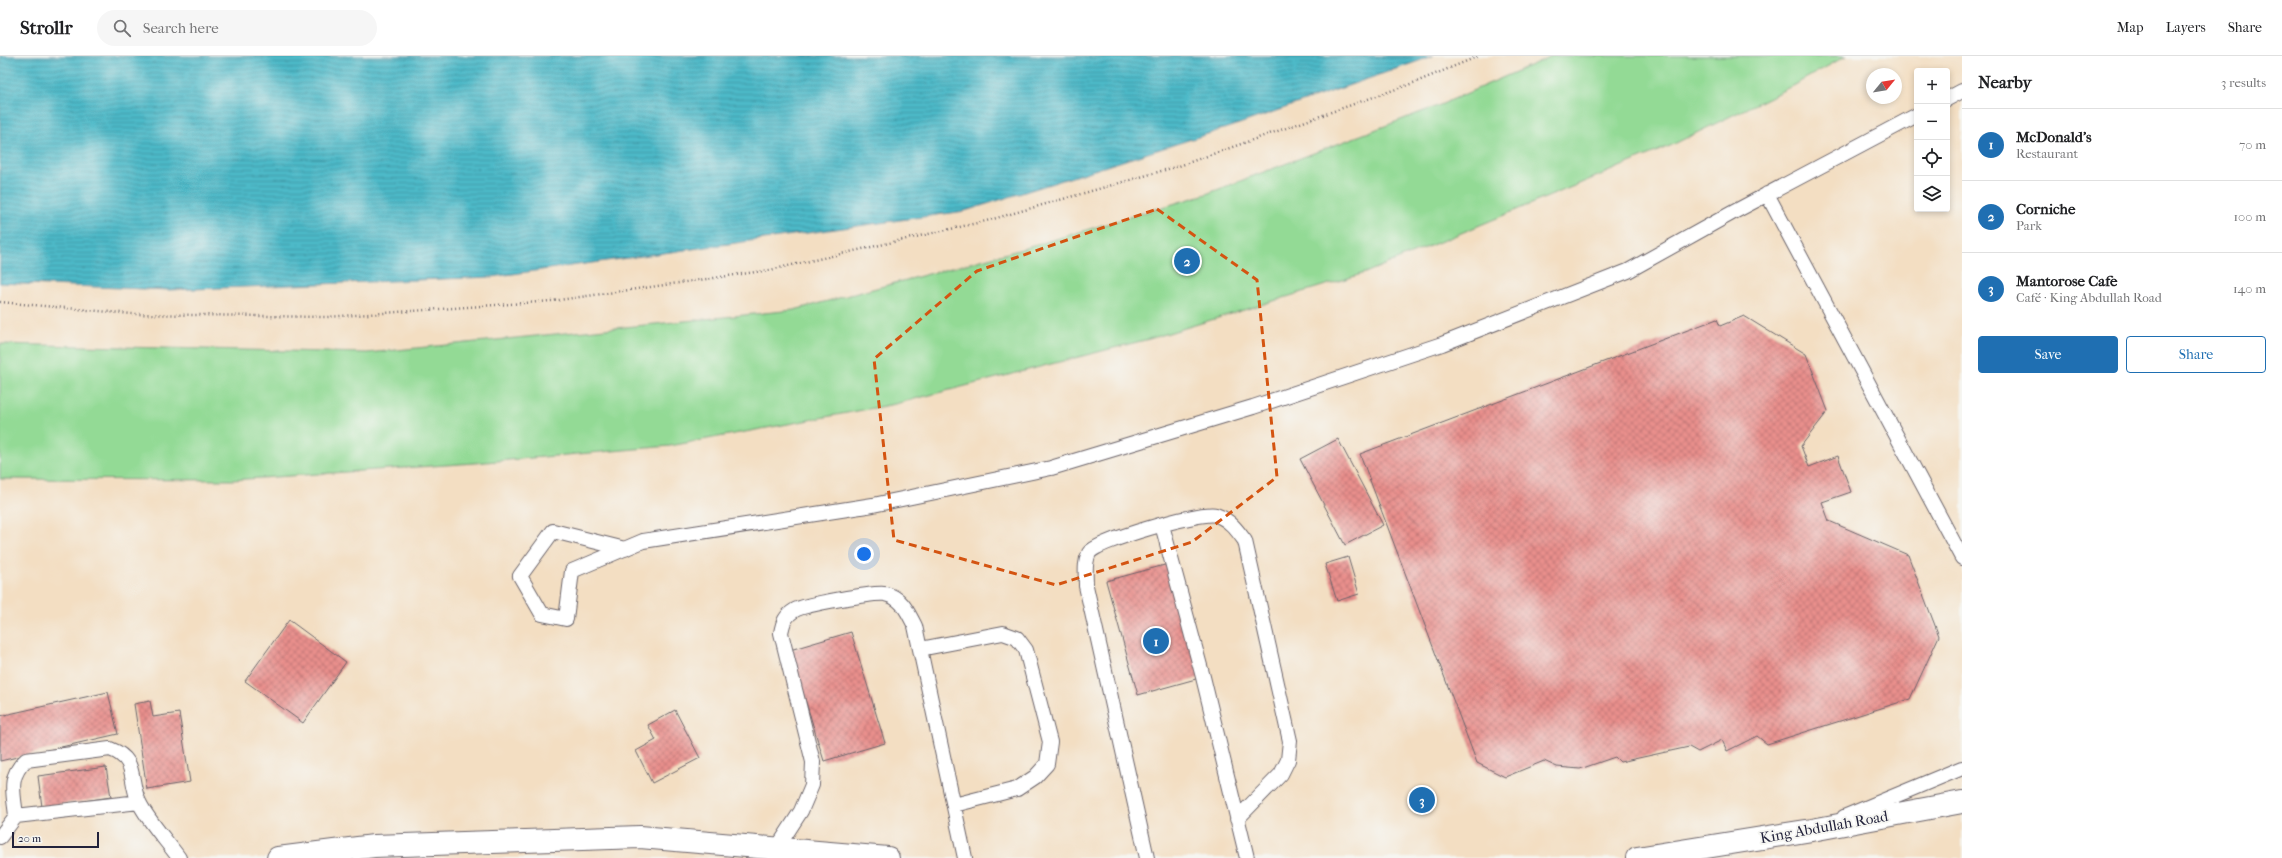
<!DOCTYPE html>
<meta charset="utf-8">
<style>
body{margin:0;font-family:"IM FELL French Canon",serif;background:#f6f6f6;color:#202124}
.controls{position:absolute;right:12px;top:12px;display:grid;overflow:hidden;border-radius:4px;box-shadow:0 2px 6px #0003}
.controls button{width:36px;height:36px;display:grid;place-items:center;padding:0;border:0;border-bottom:1px solid #e0e0e0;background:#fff;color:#202124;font:20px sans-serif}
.compass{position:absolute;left:1866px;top:12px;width:36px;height:36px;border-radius:50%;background:#fff;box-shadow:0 2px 6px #0003;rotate:60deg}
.scale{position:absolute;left:12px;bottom:10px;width:87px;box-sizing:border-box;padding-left:4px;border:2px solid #22223b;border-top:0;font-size:11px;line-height:14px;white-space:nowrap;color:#22223b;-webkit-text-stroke:3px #f6f6f2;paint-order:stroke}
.you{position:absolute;left:864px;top:498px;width:14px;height:14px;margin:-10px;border:3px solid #fff;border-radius:50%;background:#1a73e8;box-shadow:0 0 0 6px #1a73e833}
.badge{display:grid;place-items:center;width:26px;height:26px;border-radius:50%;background:#1f6fb2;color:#fff;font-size:13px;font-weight:700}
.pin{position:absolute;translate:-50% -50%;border:2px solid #fff;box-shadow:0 1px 4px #0006}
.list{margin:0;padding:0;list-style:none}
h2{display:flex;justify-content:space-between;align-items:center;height:52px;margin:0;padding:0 16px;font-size:17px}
h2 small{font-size:13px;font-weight:400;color:#757577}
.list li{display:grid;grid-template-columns:26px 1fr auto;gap:12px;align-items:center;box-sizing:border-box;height:72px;padding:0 16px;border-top:1px solid #e0e0e0}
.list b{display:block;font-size:15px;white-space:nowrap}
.list p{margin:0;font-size:13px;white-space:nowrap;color:#757577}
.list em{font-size:13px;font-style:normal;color:#757577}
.actions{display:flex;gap:8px;padding:12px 16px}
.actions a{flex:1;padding:9px 0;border:1px solid #1f6fb2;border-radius:4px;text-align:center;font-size:14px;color:#1f6fb2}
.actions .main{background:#1f6fb2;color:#fff}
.icon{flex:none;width:22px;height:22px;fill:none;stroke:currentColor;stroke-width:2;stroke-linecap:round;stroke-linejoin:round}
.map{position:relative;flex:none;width:1962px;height:802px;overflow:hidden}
header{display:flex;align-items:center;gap:24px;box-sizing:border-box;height:56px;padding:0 20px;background:#fff;border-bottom:1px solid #e0e0e0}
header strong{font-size:19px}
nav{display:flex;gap:22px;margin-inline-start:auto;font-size:14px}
.search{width:280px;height:36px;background:#f6f6f6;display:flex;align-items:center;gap:10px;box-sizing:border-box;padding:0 14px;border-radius:22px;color:#757577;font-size:15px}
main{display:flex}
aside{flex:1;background:#fff}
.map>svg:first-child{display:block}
.park{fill:#93da95;stroke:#5a7e68}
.water{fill:url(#water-rules);stroke:#386e82}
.building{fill:url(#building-cross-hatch)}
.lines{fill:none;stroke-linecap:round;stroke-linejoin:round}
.service-casing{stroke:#6b646a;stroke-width:16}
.tertiary-casing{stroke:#6b646a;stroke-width:24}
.path{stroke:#6b646a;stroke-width:2.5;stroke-dasharray:1 3;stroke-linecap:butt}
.service{stroke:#fff;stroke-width:14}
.tertiary{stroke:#fff;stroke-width:22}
.marked{fill:none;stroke:#d45411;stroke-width:3;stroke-dasharray:8 5;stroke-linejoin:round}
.labels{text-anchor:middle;stroke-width:4;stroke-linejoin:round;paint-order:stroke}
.street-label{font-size:15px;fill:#22223b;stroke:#f6f6f2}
</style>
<header>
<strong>Strollr</strong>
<div class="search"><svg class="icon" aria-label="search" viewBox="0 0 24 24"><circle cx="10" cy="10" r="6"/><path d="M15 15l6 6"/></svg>Search here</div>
<nav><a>Map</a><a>Layers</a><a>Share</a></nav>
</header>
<main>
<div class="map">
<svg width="1962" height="802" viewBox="0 0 1962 802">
<defs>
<pattern id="water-rules" width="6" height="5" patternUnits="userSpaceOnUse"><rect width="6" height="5" fill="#4db9c8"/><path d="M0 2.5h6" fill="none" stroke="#4096a4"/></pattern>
<pattern id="building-cross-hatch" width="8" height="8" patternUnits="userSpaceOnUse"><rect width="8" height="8" fill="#e98f8c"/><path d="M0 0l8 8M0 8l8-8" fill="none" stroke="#bc7474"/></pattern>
</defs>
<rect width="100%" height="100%" fill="#f6f6f2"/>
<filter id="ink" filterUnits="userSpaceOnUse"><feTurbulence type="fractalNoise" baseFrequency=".025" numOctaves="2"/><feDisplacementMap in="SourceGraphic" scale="8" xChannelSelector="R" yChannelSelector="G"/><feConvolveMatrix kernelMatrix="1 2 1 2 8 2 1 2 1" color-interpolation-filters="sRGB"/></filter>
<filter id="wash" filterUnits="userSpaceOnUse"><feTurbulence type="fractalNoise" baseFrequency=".012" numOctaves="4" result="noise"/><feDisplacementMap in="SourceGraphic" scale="16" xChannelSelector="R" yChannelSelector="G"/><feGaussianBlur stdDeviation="0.9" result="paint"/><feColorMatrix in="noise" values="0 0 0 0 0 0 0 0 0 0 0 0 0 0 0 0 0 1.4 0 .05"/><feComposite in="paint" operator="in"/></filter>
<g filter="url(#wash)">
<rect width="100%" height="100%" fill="#f3dec2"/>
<!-- park -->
<path class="park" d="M 1552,0 L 1846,0 L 1794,29 L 1670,90 L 1365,217 L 1149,283 L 895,348 L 670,390 L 474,407 L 232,424 L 0,423 L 0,288 L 367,297 L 794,254 L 1026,192 L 1206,138 L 1440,49 Z"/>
<!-- water -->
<path class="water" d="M 0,0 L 1433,0 L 1239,68 L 965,155 L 491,221 L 169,234 L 0,227 Z"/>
<g id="blocks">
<!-- building -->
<path class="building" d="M 1744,260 L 1806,298 L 1828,355 L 1801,390 L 1809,411 L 1838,400 L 1851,436 L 1822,446 L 1829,465 L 1908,499 L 1939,580 L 1910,643 L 1767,688 L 1757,680 L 1727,695 L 1722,684 L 1698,696 L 1689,691 L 1620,706 L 1615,701 L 1580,713 L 1557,711 L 1544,705 L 1505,721 L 1477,707 L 1360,398 L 1717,263 L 1720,270 Z
M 1338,383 L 1383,469 L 1345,489 L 1300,403 Z
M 1348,501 L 1359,538 L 1337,545 L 1325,508 Z
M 1172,507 L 1203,621 L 1138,639 L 1106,525 Z
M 289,564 L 346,606 L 303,667 L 245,625 Z
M 851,576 L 885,687 L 824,705 L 790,594 Z
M 108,636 L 118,678 L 0,705 L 0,660 Z
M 150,645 L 153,661 L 179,657 L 190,726 L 147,733 L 134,648 Z
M 675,654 L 700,702 L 652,727 L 636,695 L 656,684 L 648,669 Z
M 106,711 L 111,741 L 42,751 L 38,720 Z"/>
</g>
</g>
<g filter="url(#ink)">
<use href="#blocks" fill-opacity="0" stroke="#6b646a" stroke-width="1"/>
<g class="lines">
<defs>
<path id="service" d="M 1947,43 L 1962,35
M 1767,138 L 1962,502
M 1162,469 L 1203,621 L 1247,802
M 625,493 L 553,475 L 520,520 L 542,558 L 566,563 L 572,515 L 643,485 L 873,449 L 1051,412 L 1253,351 L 1442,288 L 1628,215 L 1732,157 L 1917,59
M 920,593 L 1003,577 L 1017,582 L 1026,594 L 1050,686 L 1047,708 L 1035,721 L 1017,733 L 954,749
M 16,760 L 139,746
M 1844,761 L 1962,712
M 0,781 L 16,760 C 14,738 7,721 26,704 L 110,693 C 139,704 128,723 139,746 C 148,765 167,785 179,802
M 777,792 L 801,755 L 812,729 L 813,706 L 781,577 C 783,566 785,560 795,554 C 803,549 875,536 885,538 C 902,541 908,557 915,570 L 965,802
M 1147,802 L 1086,530 C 1086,519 1084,507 1089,497 C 1096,485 1201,455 1216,459 C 1230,464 1237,474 1245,485 L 1290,685 L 1288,704 L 1281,718 L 1237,763"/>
<path id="tertiary" d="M 278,802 L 374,790 L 640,781 L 888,802
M 1637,802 L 1812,774 L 1962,746"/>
</defs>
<!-- service casing -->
<use href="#service" class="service-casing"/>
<!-- tertiary casing -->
<use href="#tertiary" class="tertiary-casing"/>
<!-- path -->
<path class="path" d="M 0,246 L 132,258 L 327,261 L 552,245 L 770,214 L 986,165 L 1179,110 L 1416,26 L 1479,0"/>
<!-- service -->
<use href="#service" class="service"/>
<!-- tertiary -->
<use href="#tertiary" class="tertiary"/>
</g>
</g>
<!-- marked area -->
<path class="marked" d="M 1157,153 L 1257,224 L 1277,421 L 1192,486 L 1056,529 L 894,484 L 874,303 L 977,215 Z"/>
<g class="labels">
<!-- street labels -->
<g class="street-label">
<text transform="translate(1824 771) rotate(-10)" y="5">King Abdullah Road</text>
</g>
</g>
</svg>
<div class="controls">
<button>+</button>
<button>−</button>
<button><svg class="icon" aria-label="locate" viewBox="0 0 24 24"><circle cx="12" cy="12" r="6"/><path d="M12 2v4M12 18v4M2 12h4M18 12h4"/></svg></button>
<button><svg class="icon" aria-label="layers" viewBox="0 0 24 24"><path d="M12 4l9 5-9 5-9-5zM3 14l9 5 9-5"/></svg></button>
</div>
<svg class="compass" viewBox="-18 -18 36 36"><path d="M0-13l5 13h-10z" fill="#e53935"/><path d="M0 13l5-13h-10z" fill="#757577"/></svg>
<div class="scale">20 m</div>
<div class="you"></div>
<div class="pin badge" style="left:1156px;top:585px">1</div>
<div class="pin badge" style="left:1187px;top:205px">2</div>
<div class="pin badge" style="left:1422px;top:744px">3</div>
</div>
<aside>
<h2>Nearby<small>3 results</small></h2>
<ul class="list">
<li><span class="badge">1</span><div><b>McDonald's</b><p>Restaurant</p></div><em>70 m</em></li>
<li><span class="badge">2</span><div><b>Corniche</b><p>Park</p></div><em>100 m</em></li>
<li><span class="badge">3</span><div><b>Mantorose Cafe</b><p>Café · King Abdullah Road</p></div><em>140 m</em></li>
</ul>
<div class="actions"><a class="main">Save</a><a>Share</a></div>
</aside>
</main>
